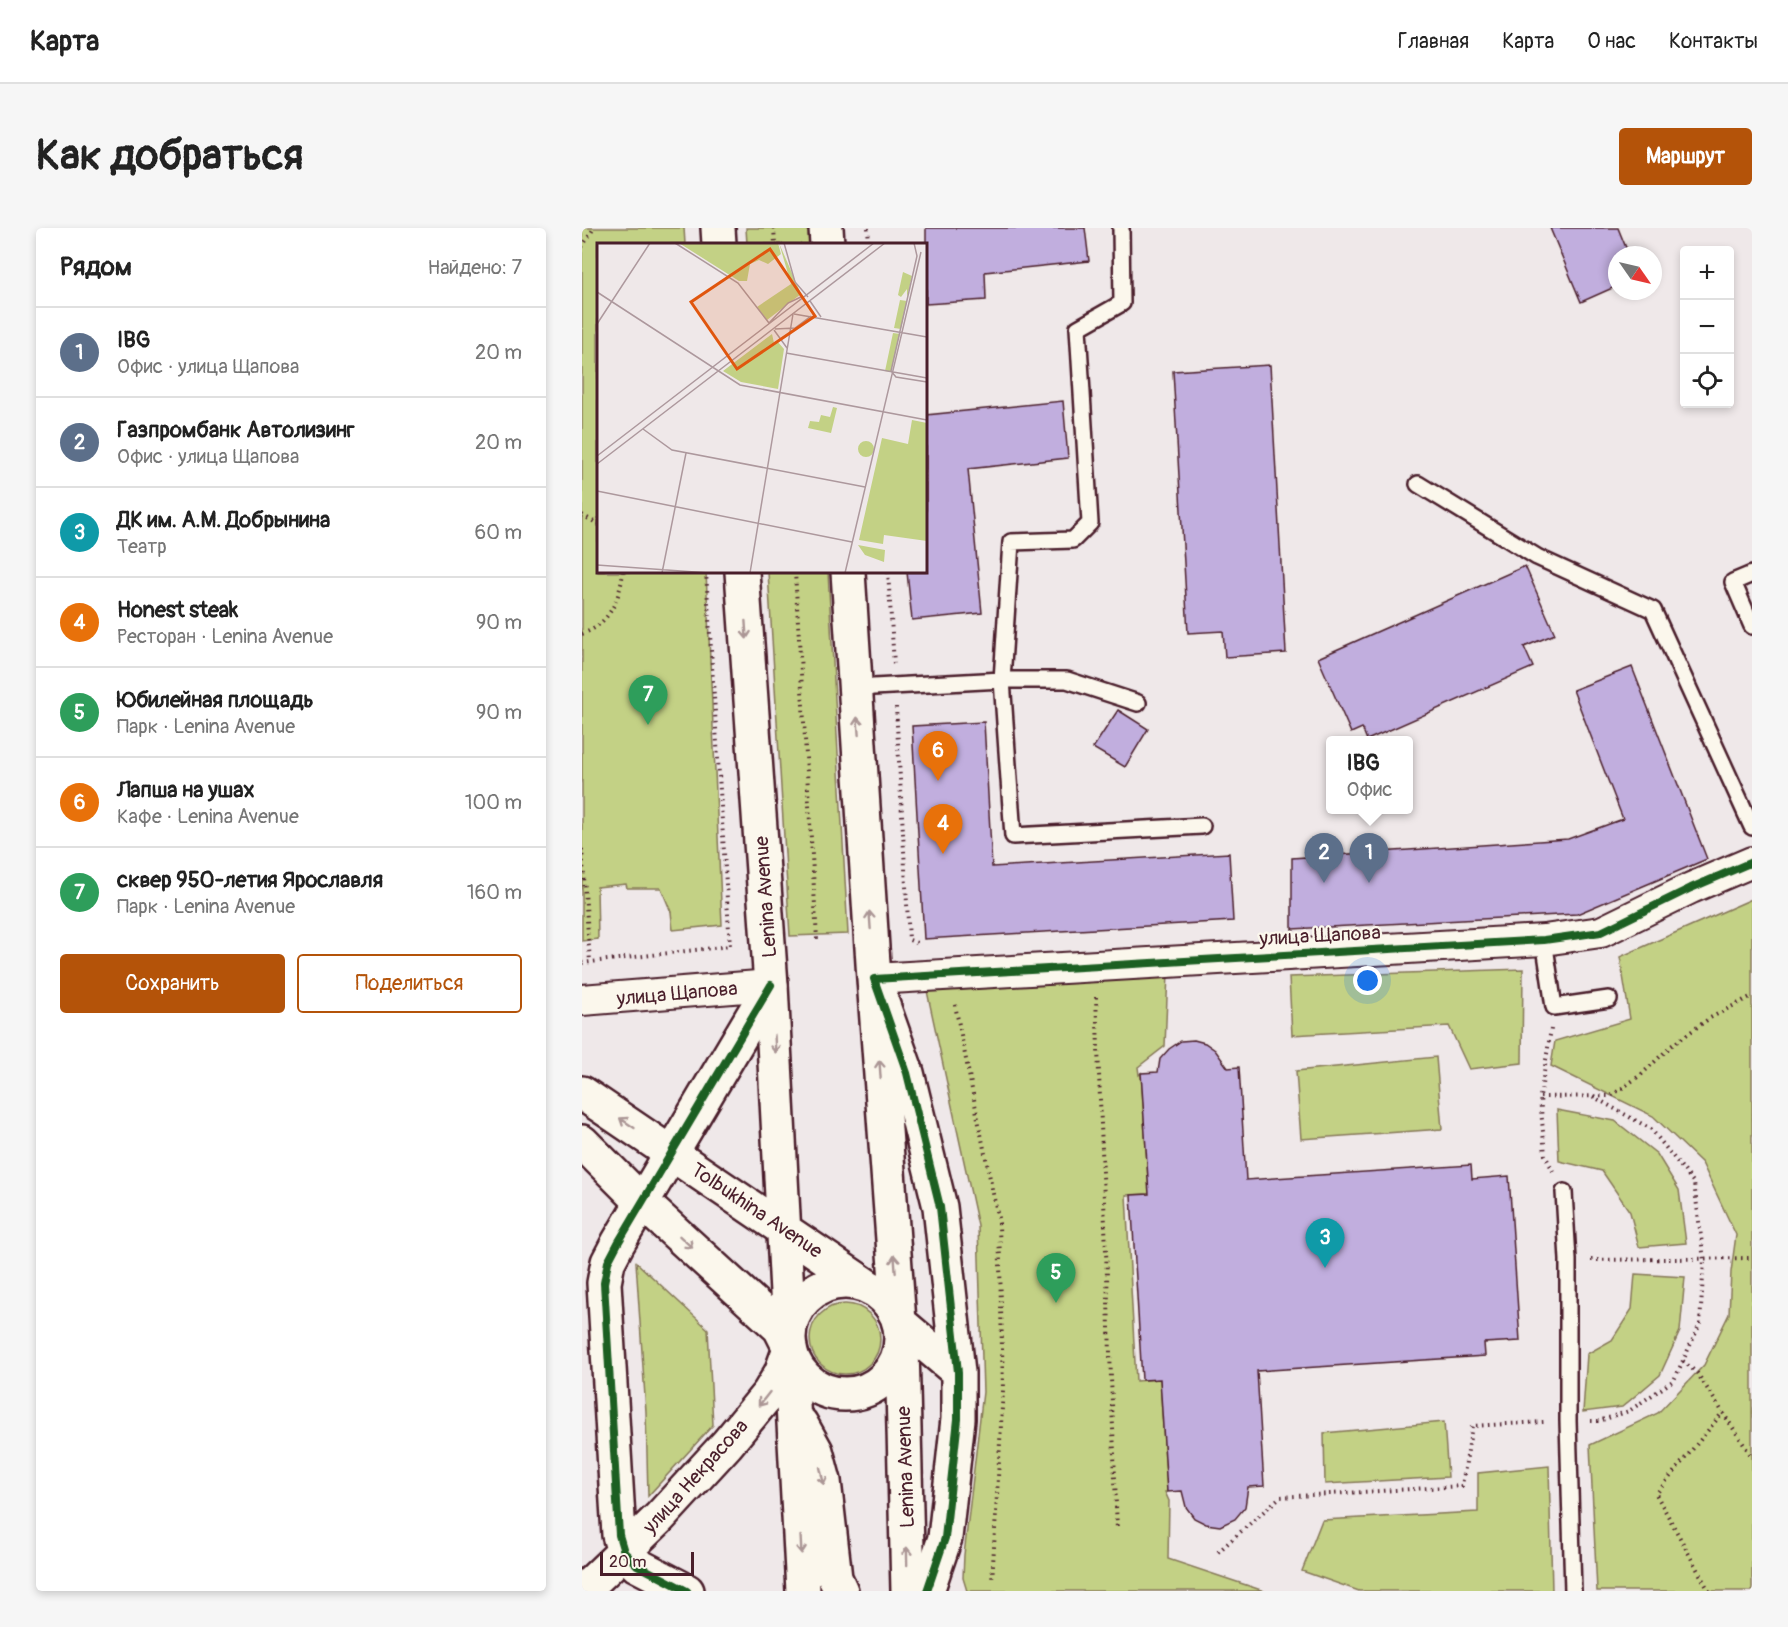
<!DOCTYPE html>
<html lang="ru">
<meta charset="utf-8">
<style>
body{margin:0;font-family:Pangolin,sans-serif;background:#f6f6f6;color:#222}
.controls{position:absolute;right:18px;top:18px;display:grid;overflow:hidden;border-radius:6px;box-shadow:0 3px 9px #0003}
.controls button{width:54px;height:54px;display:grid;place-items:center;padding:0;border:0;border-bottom:2px solid #e0e0e0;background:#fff;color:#222;font:30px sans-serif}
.compass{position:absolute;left:1026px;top:18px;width:54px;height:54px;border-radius:50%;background:#fff;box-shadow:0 3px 9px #0003;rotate:124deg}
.scale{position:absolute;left:18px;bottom:15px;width:94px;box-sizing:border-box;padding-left:6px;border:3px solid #4a1f2b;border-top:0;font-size:16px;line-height:21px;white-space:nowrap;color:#4a1f2b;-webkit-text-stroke:4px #fbf7ec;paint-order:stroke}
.you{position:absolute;left:786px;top:753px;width:21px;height:21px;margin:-15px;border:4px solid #fff;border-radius:50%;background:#1a73e8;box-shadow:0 0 0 9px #1a73e833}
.badge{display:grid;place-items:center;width:39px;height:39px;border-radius:50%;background:#b45309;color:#fff;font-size:20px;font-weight:700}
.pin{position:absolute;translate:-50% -50px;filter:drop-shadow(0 2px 3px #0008)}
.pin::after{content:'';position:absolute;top:32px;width:21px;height:18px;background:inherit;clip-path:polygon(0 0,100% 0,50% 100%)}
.popup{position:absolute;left:744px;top:508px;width:87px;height:78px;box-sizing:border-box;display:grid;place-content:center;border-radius:6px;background:#fff;filter:drop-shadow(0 2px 4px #0005);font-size:20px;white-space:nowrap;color:#767676}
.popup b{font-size:22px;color:#222}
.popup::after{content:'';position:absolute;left:50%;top:100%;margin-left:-12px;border:12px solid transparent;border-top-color:#fff}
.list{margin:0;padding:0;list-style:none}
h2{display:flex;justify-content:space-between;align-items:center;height:78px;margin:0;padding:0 24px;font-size:26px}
h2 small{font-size:20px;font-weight:400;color:#767676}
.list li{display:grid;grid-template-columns:39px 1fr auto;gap:18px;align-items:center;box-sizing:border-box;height:90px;padding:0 24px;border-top:2px solid #e0e0e0}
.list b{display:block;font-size:22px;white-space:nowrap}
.list p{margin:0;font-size:20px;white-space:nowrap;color:#767676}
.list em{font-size:20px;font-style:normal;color:#767676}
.actions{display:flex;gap:12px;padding:18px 24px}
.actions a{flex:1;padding:14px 0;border:2px solid #b45309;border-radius:6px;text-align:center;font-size:21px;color:#b45309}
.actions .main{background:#b45309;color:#fff}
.icon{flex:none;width:33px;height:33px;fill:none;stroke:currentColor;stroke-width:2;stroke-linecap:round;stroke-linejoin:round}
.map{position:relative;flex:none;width:1170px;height:1363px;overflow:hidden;border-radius:6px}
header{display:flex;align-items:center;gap:36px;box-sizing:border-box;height:84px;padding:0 30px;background:#fff;border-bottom:2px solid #e0e0e0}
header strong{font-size:28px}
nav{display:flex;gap:33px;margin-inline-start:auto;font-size:21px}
.intro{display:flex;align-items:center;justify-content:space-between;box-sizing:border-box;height:144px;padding:0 36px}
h1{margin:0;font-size:42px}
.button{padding:15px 27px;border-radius:6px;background:#b45309;color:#fff;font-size:21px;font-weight:700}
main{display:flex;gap:36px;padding:0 36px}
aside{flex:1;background:#fff;border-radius:6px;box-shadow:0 3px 9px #0003}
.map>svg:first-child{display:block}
.green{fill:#c3d185;stroke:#867858;stroke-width:1.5}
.building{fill:#c1aede;stroke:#4a1f2b;stroke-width:1.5}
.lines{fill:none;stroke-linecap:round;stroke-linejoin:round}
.service-casing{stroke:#4a1f2b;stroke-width:20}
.minor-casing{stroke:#4a1f2b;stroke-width:34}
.tertiary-casing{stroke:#4a1f2b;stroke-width:38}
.secondary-casing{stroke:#4a1f2b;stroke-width:38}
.path{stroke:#4a1f2b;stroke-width:4;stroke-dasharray:1.5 4.5;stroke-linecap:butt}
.service{stroke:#fbf7ec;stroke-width:15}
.minor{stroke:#fbf7ec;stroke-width:30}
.tertiary{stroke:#fbf7ec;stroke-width:33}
.secondary{stroke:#fbf7ec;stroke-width:33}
.cycleway-casing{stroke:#fbf7ec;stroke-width:11}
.cycleway{stroke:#1b5e20;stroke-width:8}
.oneway{stroke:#ab9695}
.labels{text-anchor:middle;stroke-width:4.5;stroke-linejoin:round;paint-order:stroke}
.street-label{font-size:20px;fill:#4a1f2b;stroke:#fbf7ec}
.inset-road{fill:none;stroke:#ad989d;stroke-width:1.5}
.view{fill:#e0560e;fill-opacity:0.15;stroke:#e0560e;stroke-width:3}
.inset-edge{fill:none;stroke:#4a1f2b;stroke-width:3}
</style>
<header>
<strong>Карта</strong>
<nav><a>Главная</a><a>Карта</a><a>О нас</a><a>Контакты</a></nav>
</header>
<div class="intro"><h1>Как добраться</h1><a class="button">Маршрут</a></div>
<main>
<aside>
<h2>Рядом<small>Найдено: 7</small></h2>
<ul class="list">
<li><span class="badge" style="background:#5c6f8a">1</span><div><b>IBG</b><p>Офис · улица Щапова</p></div><em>20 m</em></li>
<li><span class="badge" style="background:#5c6f8a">2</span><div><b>Газпромбанк Автолизинг</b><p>Офис · улица Щапова</p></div><em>20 m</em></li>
<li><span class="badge" style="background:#0f9aa8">3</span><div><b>ДК им. А.М. Добрынина</b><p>Театр</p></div><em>60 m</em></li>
<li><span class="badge" style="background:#e8710a">4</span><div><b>Honest steak</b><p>Ресторан · Lenina Avenue</p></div><em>90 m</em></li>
<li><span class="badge" style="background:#2e9e5b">5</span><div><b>Юбилейная площадь</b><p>Парк · Lenina Avenue</p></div><em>90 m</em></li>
<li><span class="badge" style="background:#e8710a">6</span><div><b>Лапша на ушах</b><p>Кафе · Lenina Avenue</p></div><em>100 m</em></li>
<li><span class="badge" style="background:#2e9e5b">7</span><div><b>сквер 950-летия Ярославля</b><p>Парк · Lenina Avenue</p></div><em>160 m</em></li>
</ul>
<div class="actions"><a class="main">Сохранить</a><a>Поделиться</a></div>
</aside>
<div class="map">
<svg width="1170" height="1363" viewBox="0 0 1170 1363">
<rect width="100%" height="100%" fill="#efe8e9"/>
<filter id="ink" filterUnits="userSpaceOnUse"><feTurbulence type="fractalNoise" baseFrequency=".0167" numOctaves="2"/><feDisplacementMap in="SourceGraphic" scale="12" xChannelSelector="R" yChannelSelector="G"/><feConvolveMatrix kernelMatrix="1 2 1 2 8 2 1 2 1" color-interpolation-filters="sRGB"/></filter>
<g filter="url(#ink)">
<!-- green -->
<path class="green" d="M 0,0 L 102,0 L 103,16 L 16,16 L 16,344 L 124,344 L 140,697 L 91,702 L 89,684 L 79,660 L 45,660 L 44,656 L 15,659 L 16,711 L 0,713 Z
M 164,0 L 226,0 L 227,16 L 165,16 Z
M 186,344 L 246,344 L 266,706 L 208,708 Z
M 1170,671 L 1170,1363 L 1015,1363 L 1008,1217 L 1076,1185 L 1122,1137 L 1147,1086 L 1149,1044 L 1154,1007 L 1120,935 L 1071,888 L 969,838 L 973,813 L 1048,791 L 1038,729 Z
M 941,741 L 940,835 L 887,841 L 867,798 L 710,807 L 707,749 Z
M 586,745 L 583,818 L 556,839 L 557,847 L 559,845 L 567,966 L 544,967 L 554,1153 L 578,1151 L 585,1264 L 583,1264 L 587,1273 L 586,1331 L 682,1363 L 385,1363 L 381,1350 L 382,1327 L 401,1164 L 396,998 L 345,763 Z
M 854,829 L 860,901 L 719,911 L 714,843 Z
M 975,882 L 1033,893 L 1075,926 L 1097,962 L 1104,1015 L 1057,1019 L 1048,984 L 1020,943 L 977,933 Z
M 54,1034 L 126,1101 L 131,1197 L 66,1268 L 64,1184 Z
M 1053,1046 L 1103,1049 L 1098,1103 L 1078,1147 L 1040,1179 L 1001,1184 L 1005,1126 L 1030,1112 L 1050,1081 Z
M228 1111a35 35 0 1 1 70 0a35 35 0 1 1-70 0Z
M 862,1194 L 866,1249 L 743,1256 L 742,1205 Z
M 967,1238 L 970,1363 L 777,1363 L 720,1343 L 740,1292 L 896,1284 L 896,1245 Z"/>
<!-- building -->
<path class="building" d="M 344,0 L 503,0 L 507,33 L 403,44 L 404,72 L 344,76 Z
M 968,0 L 1036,0 L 1047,27 L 1035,27 L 1035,58 L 999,74 Z
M 688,137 L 704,425 L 643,429 L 641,403 L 606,405 L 591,143 Z
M 481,173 L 486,230 L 386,241 L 400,385 L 330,392 L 325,344 L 344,344 L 344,187 Z
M 943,338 L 973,406 L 942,419 L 951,439 L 785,512 L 780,500 L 769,505 L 736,430 Z
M 1050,439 L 1125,631 L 995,686 L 710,701 L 710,630 L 986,611 L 1041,591 L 991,462 Z
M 536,482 L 566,501 L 543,539 L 511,520 Z
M 402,494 L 410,639 L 647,625 L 651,693 L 342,711 L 330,498 Z
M 612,812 L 623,815 L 633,822 L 646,840 L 657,839 L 664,952 L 889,937 L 890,951 L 927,948 L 938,1113 L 902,1115 L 903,1128 L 675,1143 L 682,1258 L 666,1259 L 663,1279 L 653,1291 L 638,1298 L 624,1296 L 612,1290 L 604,1279 L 600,1263 L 585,1264 L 578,1151 L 560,1152 L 549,967 L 567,966 L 559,845 L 576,844 L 578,831 L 587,821 L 599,813 Z"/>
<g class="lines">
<defs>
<path id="service" d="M 539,0 L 540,75 L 496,100 L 508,295 L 491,312 L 429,314 L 420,452 L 485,452 L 556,475
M 836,256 L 955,329 L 1071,382 L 1170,599
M 1170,346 L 1151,354 L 1170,398
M 273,460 L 420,452 L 431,608 L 620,598
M 962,712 L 972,779 L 1027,771
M 982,964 L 986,1032 L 986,1193 L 991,1363"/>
<path id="minor" d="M 292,751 L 962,712 L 1019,704 L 1109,660 L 1170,634
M 0,772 L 189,757"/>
<path id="tertiary" d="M 298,769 L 325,845 L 358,979 L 376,1144 L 376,1191 L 363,1310 L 345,1363
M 317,1094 L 376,1144
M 1,1363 L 77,1290 L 145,1216 L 187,1165 L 199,1145 L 208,1120
M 105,1363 L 55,1337 L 42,1324 L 37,1307 L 22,1055 L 26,1034 L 36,1015 L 189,757"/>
<path id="secondary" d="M 136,0 L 137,16
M 244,0 L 245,16
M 160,344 L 189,757 L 207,1103
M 266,344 L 292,751 L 317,1094
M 0,865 L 285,1058
M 0,914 L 61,975 L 198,1100 L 208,1120 L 221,1363
M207 1110a56 56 0 1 1 112 0a56 56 0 1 1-112 0Z
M 320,1119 L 326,1363
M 219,1196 L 234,1223 L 242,1253 L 253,1350 L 259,1363"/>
</defs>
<!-- service casing -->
<use href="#service" class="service-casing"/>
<!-- minor casing -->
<use href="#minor" class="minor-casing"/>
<!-- tertiary casing -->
<use href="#tertiary" class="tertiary-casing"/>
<!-- secondary casing -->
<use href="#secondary" class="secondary-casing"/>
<!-- path -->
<path class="path" d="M 192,0 L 193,16
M 286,0 L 287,16
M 0,19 L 12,0
M 0,287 L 16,296
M 213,344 L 235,711
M 306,344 L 312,436
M 0,406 C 28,396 38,370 41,344
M 314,479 L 327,712 L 338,716
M 0,621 L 8,734
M 0,735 L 148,718 L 124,344
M 514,769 L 535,1302
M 373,777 L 417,995 L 421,1162 L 410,1354
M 969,801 L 958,869 L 963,927 L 971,943
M 958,869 L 1029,868 L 1060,846 L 1089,818 L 1128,790 L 1170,768
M 1009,1032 L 1170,1030
M 1101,1133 L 1115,1145 L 1170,1229
M 1009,1193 L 1017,1193 L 1047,1183 L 1092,1152 L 1118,1096 L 1122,1032 L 1112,955 L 1069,901 L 1010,868
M 636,1324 L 698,1269 L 880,1258 L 890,1198 L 962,1194
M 1127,1363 L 1074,1266 L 1141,1184"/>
<!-- service -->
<use href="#service" class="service"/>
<!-- minor -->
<use href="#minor" class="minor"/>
<!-- tertiary -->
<use href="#tertiary" class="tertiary"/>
<!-- secondary -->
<use href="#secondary" class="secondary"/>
<defs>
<path id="cycleway" d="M 105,1363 L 55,1337 L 42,1324 L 37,1307 L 22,1055 L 26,1034 L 36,1015 L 189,757
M 345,1363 L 363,1310 L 376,1191 L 376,1144 L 358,979 L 325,845 L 292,751 L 962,712 L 1019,704 L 1109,660 L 1170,634"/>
</defs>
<!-- cycleway casing -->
<use href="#cycleway" class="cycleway-casing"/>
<!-- cycleway -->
<use href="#cycleway" class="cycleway"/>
</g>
<!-- one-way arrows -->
<defs><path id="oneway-shaft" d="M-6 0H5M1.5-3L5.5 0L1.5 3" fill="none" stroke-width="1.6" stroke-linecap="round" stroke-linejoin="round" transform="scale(1.5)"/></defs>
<g class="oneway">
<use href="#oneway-shaft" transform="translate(164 402) rotate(86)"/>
<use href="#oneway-shaft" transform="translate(276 498) rotate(-94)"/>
<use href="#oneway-shaft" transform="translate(288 692) rotate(-94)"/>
<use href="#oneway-shaft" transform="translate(193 816) rotate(87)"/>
<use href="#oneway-shaft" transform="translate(298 841) rotate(-94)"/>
<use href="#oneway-shaft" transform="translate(45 895) rotate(-146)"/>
<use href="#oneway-shaft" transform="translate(104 1014) rotate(43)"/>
<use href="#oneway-shaft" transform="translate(313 1036) rotate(-94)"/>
<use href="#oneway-shaft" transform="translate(182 1171) rotate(128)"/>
<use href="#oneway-shaft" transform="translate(240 1248) rotate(77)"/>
<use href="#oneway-shaft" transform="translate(219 1317) rotate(87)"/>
<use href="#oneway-shaft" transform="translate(325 1328) rotate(-91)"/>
</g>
</g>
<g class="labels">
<!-- street labels -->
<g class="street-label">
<text transform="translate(183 669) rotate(-94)" y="7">Lenina Avenue</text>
<text transform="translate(738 707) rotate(-3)" y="7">улица Щапова</text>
<text transform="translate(95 765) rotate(-5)" y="7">улица Щапова</text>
<text transform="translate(175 982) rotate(34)" y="7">Tolbukhina Avenue</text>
<text transform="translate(323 1239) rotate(-92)" y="7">Lenina Avenue</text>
<text transform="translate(113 1248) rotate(-48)" y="7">улица Некрасова</text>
</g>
</g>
<!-- overview -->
<g transform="translate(15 15)">
<rect width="330" height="330" fill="#efe8e9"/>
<path d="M 82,0 L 181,0 L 184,11 L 171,21 L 162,17 L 153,21 L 150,38 L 142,38 ZM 182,0 L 204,51 L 170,77 L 160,64 L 194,41 ZM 306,29 L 315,33 L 310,55 L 310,46 L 304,54 L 301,52 ZM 303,57 L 310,58 L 304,86 L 297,85 ZM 296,90 L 303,91 L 294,129 L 288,128 ZM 175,91 L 177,100 L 180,98 L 187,106 L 181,146 L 144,139 L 126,128 ZM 236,164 L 240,165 L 234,190 L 211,185 L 213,178 L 222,179 L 224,172 L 233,174 ZM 315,177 L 330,180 L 330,298 L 287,292 L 286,301 L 262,297 L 285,195 L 311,201 ZM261 206a8 8 0 1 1 16 0a8 8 0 1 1-16 0ZM 261,302 L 288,307 L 287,319 L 268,312 Z" fill="#c3d185"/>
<path class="inset-road" d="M 78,0 L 141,40 L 172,80 L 191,60 L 206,53M 187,0 L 198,39 L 211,54M 317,0 L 320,13 L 294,128 L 299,134 L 330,139M 0,49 L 143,142 L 330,177M 213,58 L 224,74M 197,71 L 330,94M 0,81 L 53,0M 178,86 L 198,85 L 214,73M 177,87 L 190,105M 189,110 L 330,135M 46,186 L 75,207 L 268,244M 0,213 L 277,0M 0,221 L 288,0M 0,248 L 255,299M 0,322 L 112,330M 65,330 L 89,210M 153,330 L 196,71M 248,330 L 324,9"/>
<path class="view" d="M 173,6 L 218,73 L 140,126 L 94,59 Z"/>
<rect width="330" height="330" class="inset-edge"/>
</g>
</svg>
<div class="controls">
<button>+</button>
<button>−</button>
<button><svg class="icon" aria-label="locate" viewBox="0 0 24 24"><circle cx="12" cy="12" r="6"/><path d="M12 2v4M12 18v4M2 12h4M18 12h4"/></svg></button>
</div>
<svg class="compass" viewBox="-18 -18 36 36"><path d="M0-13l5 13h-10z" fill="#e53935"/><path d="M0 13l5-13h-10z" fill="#767676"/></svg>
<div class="scale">20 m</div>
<div class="you"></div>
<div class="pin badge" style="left:787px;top:655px;background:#5c6f8a">1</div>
<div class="popup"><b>IBG</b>Офис</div>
<div class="pin badge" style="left:742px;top:655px;background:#5c6f8a">2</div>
<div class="pin badge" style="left:743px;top:1040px;background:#0f9aa8">3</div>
<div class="pin badge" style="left:361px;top:626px;background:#e8710a">4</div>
<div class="pin badge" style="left:474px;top:1075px;background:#2e9e5b">5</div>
<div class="pin badge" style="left:356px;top:553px;background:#e8710a">6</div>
<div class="pin badge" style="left:66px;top:497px;background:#2e9e5b">7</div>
</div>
</main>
